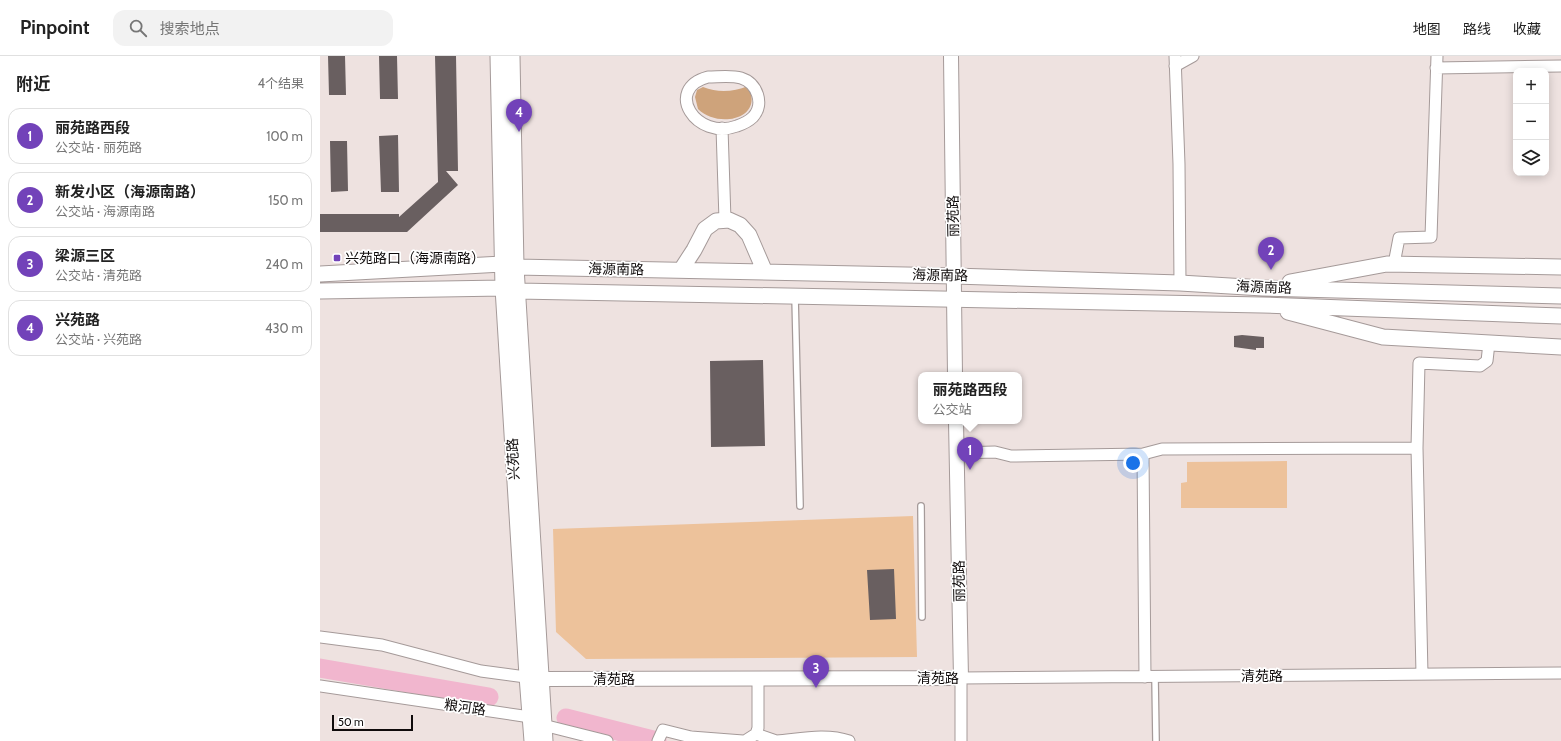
<!DOCTYPE html>
<html lang="zh">
<meta charset="utf-8">
<style>
body{margin:0;font-family:Cabin,"Noto Sans SC",sans-serif;background:#f2f2f2;color:#222}
.controls{position:absolute;right:12px;top:12px;display:grid;overflow:hidden;border-radius:8px;box-shadow:0 2px 10px #0003}
.controls button{width:36px;height:36px;display:grid;place-items:center;padding:0;border:0;border-bottom:1px solid #e0e0e0;background:#fff;color:#222;font:20px sans-serif}
.scale{position:absolute;left:12px;bottom:10px;width:81px;box-sizing:border-box;padding-left:4px;border:2px solid #0f0b0b;border-top:0;font-size:11px;line-height:14px;white-space:nowrap;color:#0f0b0b;-webkit-text-stroke:3px #fff;paint-order:stroke}
.you{position:absolute;left:813px;top:407px;width:14px;height:14px;margin:-10px;border:3px solid #fff;border-radius:50%;background:#1a73e8;box-shadow:0 0 0 6px #1a73e833}
.badge{display:grid;place-items:center;width:26px;height:26px;border-radius:50%;background:#7242b9;color:#fff;font-size:13px;font-weight:700}
.pin{position:absolute;translate:-50% -33px;filter:drop-shadow(0 1px 2px #0008)}
.pin::after{content:'';position:absolute;top:21px;width:14px;height:12px;background:inherit;clip-path:polygon(0 0,100% 0,50% 100%)}
.popup{position:absolute;left:598px;top:316px;width:104px;height:52px;box-sizing:border-box;display:grid;place-content:center;border-radius:8px;background:#fff;filter:drop-shadow(0 1px 3px #0005);font-size:13px;white-space:nowrap;color:#767676}
.popup b{font-size:15px;color:#222}
.popup::after{content:'';position:absolute;left:50%;top:100%;margin-left:-8px;border:8px solid transparent;border-top-color:#fff}
.list{margin:0;padding:0;list-style:none}
h2{display:flex;justify-content:space-between;align-items:center;height:52px;margin:0;padding:0 16px;font-size:17px}
h2 small{font-size:13px;font-weight:400;color:#767676}
.list li{display:grid;grid-template-columns:26px 1fr auto;gap:12px;align-items:center;box-sizing:border-box;height:56px;margin:0 8px 8px;padding:0 8px;border:1px solid #e0e0e0;border-radius:12px}
.list b{display:block;font-size:15px;white-space:nowrap}
.list p{margin:0;font-size:13px;white-space:nowrap;color:#767676}
.list em{font-size:13px;font-style:normal;color:#767676}
.icon{flex:none;width:22px;height:22px;fill:none;stroke:currentColor;stroke-width:2;stroke-linecap:round;stroke-linejoin:round}
.map{position:relative;flex:none;width:1241px;height:685px;overflow:hidden}
header{display:flex;align-items:center;gap:24px;box-sizing:border-box;height:56px;padding:0 20px;background:#fff;border-bottom:1px solid #e0e0e0}
header strong{font-size:19px}
nav{display:flex;gap:22px;margin-inline-start:auto;font-size:14px}
.search{width:280px;height:36px;background:#f2f2f2;display:flex;align-items:center;gap:10px;box-sizing:border-box;padding:0 14px;border-radius:12px;color:#767676;font-size:15px}
main{display:flex}
aside{flex:1;background:#fff}
.map>svg:first-child{display:block}
.green{fill:#edc29b}
.forest{fill:#cea37b}
.lines{fill:none;stroke-linecap:round;stroke-linejoin:round}
.river{stroke:#f1b6ce;stroke-width:19}
.building{fill:#695f60}
.service-casing{stroke:#a59a99;stroke-width:8}
.minor-casing{stroke:#a59a99;stroke-width:13}
.tertiary-casing{stroke:#a59a99;stroke-width:16}
.secondary-casing{stroke:#a59a99;stroke-width:17}
.service{stroke:#fff;stroke-width:5.5}
.minor{stroke:#fff;stroke-width:11}
.tertiary{stroke:#fff;stroke-width:14}
.secondary{stroke:#fff;stroke-width:15}
.poi-dot{fill:#7242b9;stroke:#fff;stroke-width:1.5}
.labels{text-anchor:middle;stroke-width:3.5;stroke-linejoin:round;paint-order:stroke}
.street-label{font-size:14px;fill:#0f0b0b;stroke:#fff}
.poi-label{font-size:14px;fill:#0f0b0b;stroke:#fff;text-anchor:start}
</style>
<header>
<strong>Pinpoint</strong>
<div class="search"><svg class="icon" aria-label="search" viewBox="0 0 24 24"><circle cx="10" cy="10" r="6"/><path d="M15 15l6 6"/></svg>搜索地点</div>
<nav><a>地图</a><a>路线</a><a>收藏</a></nav>
</header>
<main>
<aside>
<h2>附近<small>4个结果</small></h2>
<ul class="list">
<li><span class="badge">1</span><div><b>丽苑路西段</b><p>公交站 · 丽苑路</p></div><em>100 m</em></li>
<li><span class="badge">2</span><div><b>新发小区（海源南路）</b><p>公交站 · 海源南路</p></div><em>150 m</em></li>
<li><span class="badge">3</span><div><b>梁源三区</b><p>公交站 · 清苑路</p></div><em>240 m</em></li>
<li><span class="badge">4</span><div><b>兴苑路</b><p>公交站 · 兴苑路</p></div><em>430 m</em></li>
</ul>
</aside>
<div class="map">
<svg width="1241" height="685" viewBox="0 0 1241 685">
<rect width="100%" height="100%" fill="#eee2e0"/>
<!-- green -->
<path class="green" d="M 967,405 L 967,452 L 861,452 L 861,427 L 867,426 L 867,406 Z
M 593,460 L 597,601 L 266,603 L 236,576 L 233,473 Z"/>
<!-- forest -->
<path class="forest" d="M 428,30 C 445,63 398,73 378,53 L 375,41 L 377,34 L 383,31 C 398,37 413,36 428,30 Z"/>
<g class="lines">
<!-- river -->
<path class="river" d="M 0,612 L 169,641
M 246,662 L 337,685"/>
</g>
<!-- building -->
<path class="building" d="M 8,0 L 25,0 L 26,39 L 9,39 Z
M 59,0 L 77,0 L 78,43 L 60,43 Z
M 115,0 L 136,0 L 138,115 L 126,115 L 138,129 L 87,176 L 0,176 L 0,158 L 79,158 L 79,161 L 118,126 Z
M 78,79 L 79,136 L 61,136 L 59,80 Z
M 10,85 L 27,85 L 28,135 L 11,136 Z
M 922,279 L 944,281 L 944,292 L 936,292 L 936,294 L 914,291 L 914,280 Z
M 443,304 L 445,390 L 391,391 L 390,305 Z
M 574,513 L 576,563 L 550,564 L 547,514 Z"/>
<g class="lines">
<defs>
<path id="service" d="M 475,240 L 480,450
M 601,450 L 602,561
M 835,621 L 836,685"/>
<path id="minor" d="M 855,0 L 859,108 L 860,227
M 855,10 L 873,0
M 1116,12 L 1241,10
M 388,21 C 398,21 411,19 421,22 C 437,27 445,48 433,61 C 428,66 423,68 417,70 C 376,85 343,33 388,21 Z
M 402,72 L 405,164
M 1074,208 L 1079,182 L 1111,181 L 1117,0
M 637,397 L 675,396 L 691,400 L 823,398 L 842,393 L 1097,392
M 823,398 L 825,621
M 0,581 L 62,589 L 161,615 L 213,622
M 1102,618 L 1097,392 L 1099,307 L 1160,310 L 1167,305 L 1169,287
M 0,630 L 210,661 L 223,669 L 287,685
M 436,678 L 456,685
M 338,685 L 343,674 L 371,681 L 423,685
M 425,685 L 436,678 L 438,672 L 438,623
M 457,685 C 480,683 506,677 529,685
M 641,685 L 641,622 L 1241,617"/>
<path id="tertiary" d="M 631,0 L 635,319
M 222,623 L 641,622 L 636,365"/>
<path id="secondary" d="M 178,0 L 183,232 L 207,620 L 212,685
M 192,0 L 196,211 L 225,685
M 361,214 L 374,194 L 385,173 L 396,165 L 409,164 L 420,169 L 429,179 L 445,216
M 0,218 L 182,208 L 196,211 L 634,220 L 860,227 L 943,232 L 1241,240
M 970,226 L 1067,208 L 1241,211
M 0,235 L 183,232 L 198,235 L 942,249 L 1241,260
M 968,256 L 1063,281 L 1241,291"/>
</defs>
<!-- service casing -->
<use href="#service" class="service-casing"/>
<!-- minor casing -->
<use href="#minor" class="minor-casing"/>
<!-- tertiary casing -->
<use href="#tertiary" class="tertiary-casing"/>
<!-- secondary casing -->
<use href="#secondary" class="secondary-casing"/>
<!-- service -->
<use href="#service" class="service"/>
<!-- minor -->
<use href="#minor" class="minor"/>
<!-- tertiary -->
<use href="#tertiary" class="tertiary"/>
<!-- secondary -->
<use href="#secondary" class="secondary"/>
</g>
<!-- markers -->
<rect class="poi-dot" x="13" y="198" width="8" height="8" rx="2"/>
<g class="labels">
<!-- street labels -->
<g class="street-label">
<text transform="translate(633 160) rotate(-91)" y="5">丽苑路</text>
<text transform="translate(296 213) rotate(1)" y="5">海源南路</text>
<text transform="translate(620 219) rotate(1)" y="5">海源南路</text>
<text transform="translate(944 231) rotate(2)" y="5">海源南路</text>
<text transform="translate(193 403) rotate(-93)" y="5">兴苑路</text>
<text transform="translate(639 525) rotate(-91)" y="5">丽苑路</text>
<text x="942" y="625">清苑路</text>
<text x="618" y="627">清苑路</text>
<text x="294" y="628">清苑路</text>
<text transform="translate(145 651) rotate(8)" y="5">粮河路</text>
</g>
<!-- poi labels -->
<g class="poi-label">
<text x="25" y="207">兴苑路口（海源南路）</text>
</g>
</g>
</svg>
<div class="controls">
<button>+</button>
<button>−</button>
<button><svg class="icon" aria-label="layers" viewBox="0 0 24 24"><path d="M12 4l9 5-9 5-9-5zM3 14l9 5 9-5"/></svg></button>
</div>
<div class="scale">50 m</div>
<div class="you"></div>
<div class="pin badge" style="left:650px;top:414px">1</div>
<div class="popup"><b>丽苑路西段</b>公交站</div>
<div class="pin badge" style="left:951px;top:214px">2</div>
<div class="pin badge" style="left:496px;top:632px">3</div>
<div class="pin badge" style="left:199px;top:76px">4</div>
</div>
</main>
